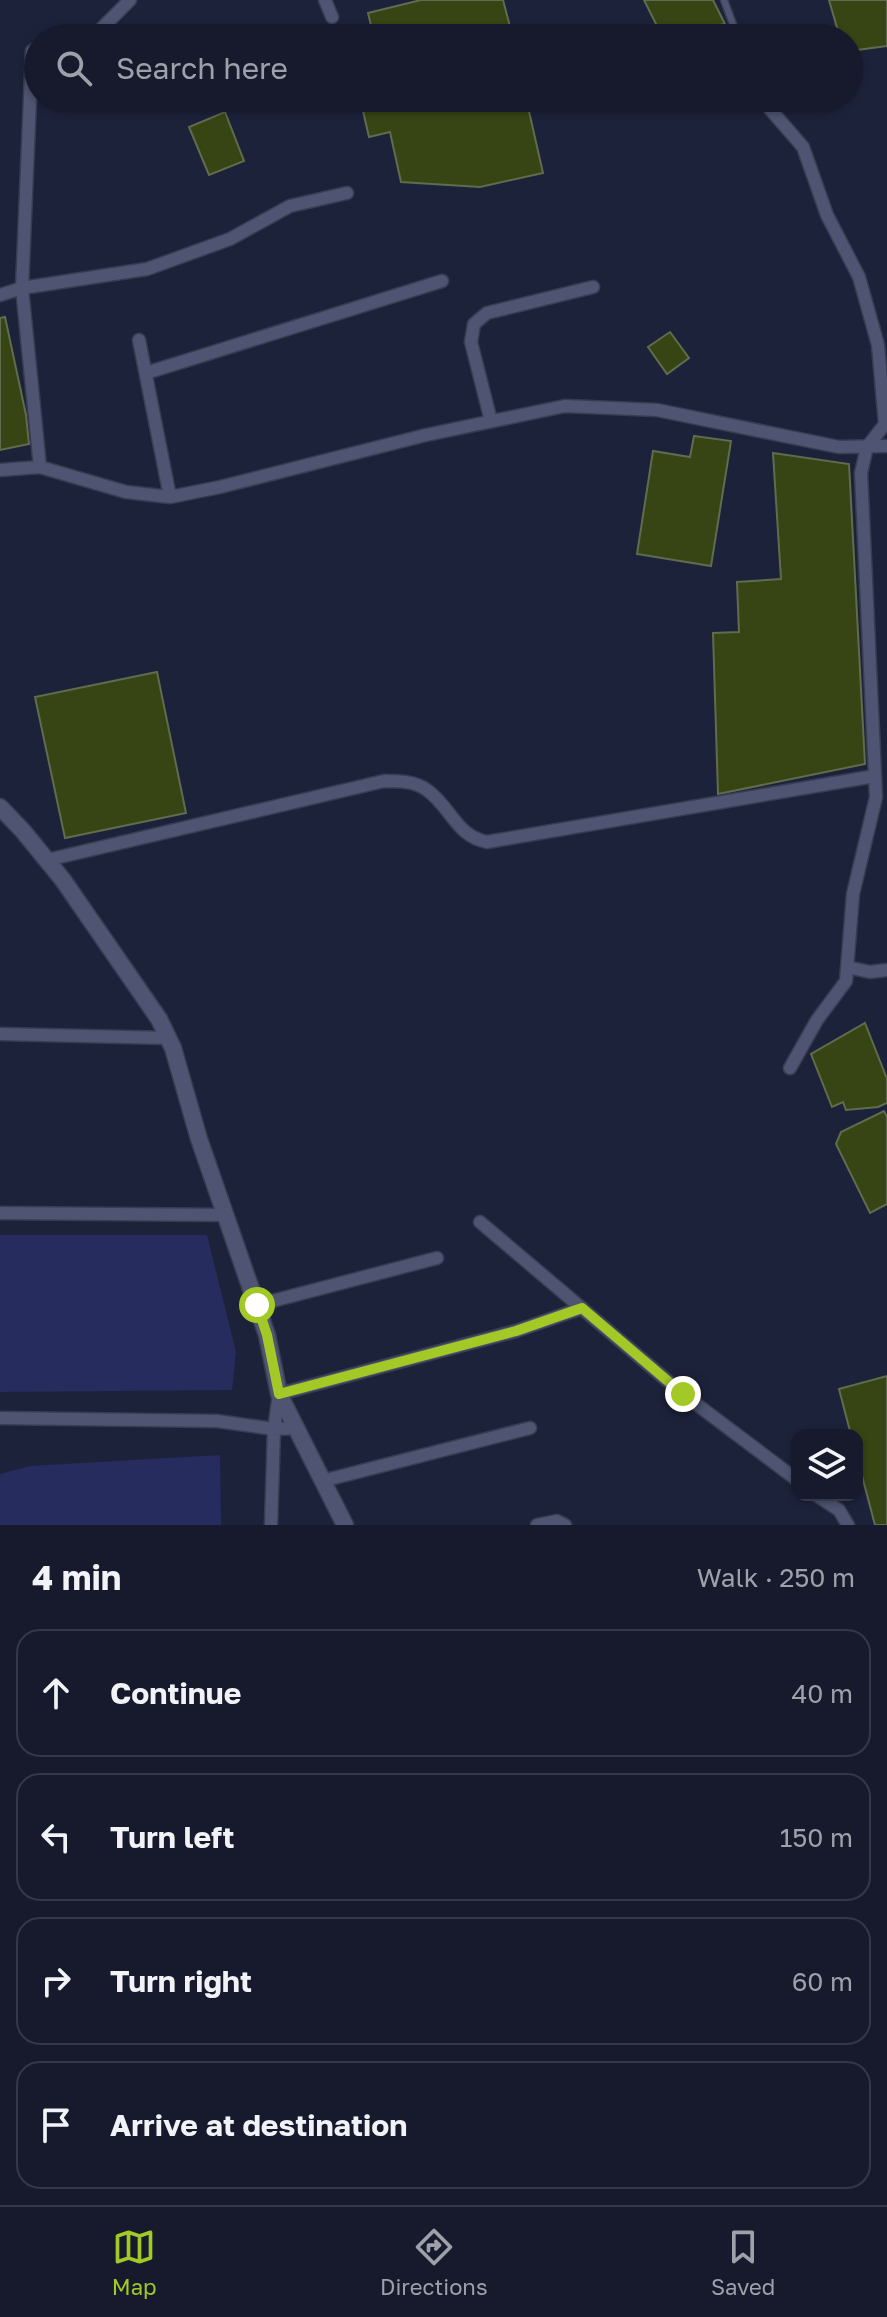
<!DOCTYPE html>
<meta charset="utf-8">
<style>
body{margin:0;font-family:"Golos Text",sans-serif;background:#1f2334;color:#f1f3f6}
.controls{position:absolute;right:24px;bottom:24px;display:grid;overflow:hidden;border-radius:16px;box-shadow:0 2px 6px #0004}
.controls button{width:72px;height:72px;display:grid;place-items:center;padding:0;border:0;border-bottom:2px solid #353848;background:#161a2c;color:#f1f3f6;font:40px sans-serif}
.stop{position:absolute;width:24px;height:24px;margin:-18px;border:6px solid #a3c926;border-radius:50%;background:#fff}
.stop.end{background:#a3c926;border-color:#fff;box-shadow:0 2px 8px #0008}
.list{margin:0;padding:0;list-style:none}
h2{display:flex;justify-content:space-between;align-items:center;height:104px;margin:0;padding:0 32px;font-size:34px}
h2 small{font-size:26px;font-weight:400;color:#9ea1a9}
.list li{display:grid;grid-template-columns:52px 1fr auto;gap:24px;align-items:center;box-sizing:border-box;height:128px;margin:0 16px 16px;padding:0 16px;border:2px solid #353848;border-radius:24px}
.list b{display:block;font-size:30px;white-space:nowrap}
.list em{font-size:26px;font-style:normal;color:#9ea1a9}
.icon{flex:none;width:44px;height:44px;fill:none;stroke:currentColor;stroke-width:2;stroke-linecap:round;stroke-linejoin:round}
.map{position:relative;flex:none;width:887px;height:1525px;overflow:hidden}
.search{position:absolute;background:#161a2c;box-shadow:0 2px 6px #0004;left:24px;right:24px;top:24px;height:88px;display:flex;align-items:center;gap:20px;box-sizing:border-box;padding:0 28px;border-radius:44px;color:#9ea1a9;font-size:30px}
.sheet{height:680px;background:#161a2c}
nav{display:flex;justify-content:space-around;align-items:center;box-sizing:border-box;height:112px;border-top:2px solid #353848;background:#161a2c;font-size:22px;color:#9ea1a9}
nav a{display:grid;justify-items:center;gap:4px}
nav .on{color:#a3c926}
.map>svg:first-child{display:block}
.green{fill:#262c5d}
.building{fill:#374414;stroke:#616b4d;stroke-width:2}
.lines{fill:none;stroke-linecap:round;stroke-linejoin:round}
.service-casing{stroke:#393c51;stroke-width:9}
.minor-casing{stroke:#393c51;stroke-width:15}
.tertiary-casing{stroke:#393c51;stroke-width:19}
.service{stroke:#4e5471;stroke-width:6}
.minor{stroke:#4e5471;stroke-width:12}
.tertiary{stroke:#4e5471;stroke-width:16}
.route{stroke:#a3c926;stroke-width:10}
</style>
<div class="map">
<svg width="887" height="1525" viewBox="0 0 887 1525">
<rect width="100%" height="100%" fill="#1d223b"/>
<!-- green -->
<path class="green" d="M 0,1235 L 207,1235 L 236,1352 L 232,1390 L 0,1392 Z
M 220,1455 L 221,1525 L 0,1525 L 0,1474 L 30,1466 Z"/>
<!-- building -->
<path class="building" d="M 421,0 L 503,0 L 513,38 L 374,38 L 368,13 Z
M 644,0 L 713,0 L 725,24 L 661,34 Z
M 829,0 L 887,0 L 887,46 L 849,51 L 849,38 L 840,38 Z
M 360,98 L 526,98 L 543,173 L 480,187 L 401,182 L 390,132 L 369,137 Z
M 225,112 L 244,161 L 209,175 L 189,127 Z
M 5,317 L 26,415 L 29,444 L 0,450 L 0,318 Z
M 670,332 L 689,358 L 667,374 L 648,347 Z
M 694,436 L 731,441 L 711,566 L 637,554 L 653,451 L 690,457 Z
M 773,453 L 849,464 L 865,764 L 718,794 L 713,633 L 739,632 L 737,582 L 781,579 Z
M 157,672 L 186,813 L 65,838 L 35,697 Z
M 865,1023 L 887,1079 L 887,1103 L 878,1107 L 846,1110 L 843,1102 L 832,1107 L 811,1054 Z
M 884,1111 L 887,1117 L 887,1204 L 870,1213 L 836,1144 L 841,1132 Z
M 887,1376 L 887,1525 L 875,1525 L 857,1457 L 857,1435 L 851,1435 L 839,1389 Z"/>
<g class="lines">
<defs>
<path id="service" d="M 724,0 L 738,38"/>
<path id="minor" d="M 325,0 L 332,17
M 61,38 L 95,35 L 130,0
M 38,48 L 32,51 L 22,288 L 40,467
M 765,98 L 770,109 L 803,147 L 827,215 L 859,277 L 878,345 L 885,424 L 867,447 L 861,473 L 876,797 L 853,894 L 846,981 L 817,1020 L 790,1068
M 0,295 L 22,288 L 147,269 L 230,239 L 290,206 L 347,193
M 139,340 L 170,497
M 146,373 L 442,281
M 491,421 L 471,342 L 474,324 L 487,313 L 593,287
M 0,470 L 40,467 L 126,492 L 170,497 L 220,487 L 426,435 L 565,406 L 657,410 L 839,447 L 887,446
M 47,860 L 384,781 C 398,781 415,781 427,790 C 451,807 456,836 487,842 L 875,776
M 847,967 L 870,972 L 887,970
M 0,1034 L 168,1038
M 0,1213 L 225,1215
M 480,1222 L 683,1394 L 797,1480
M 257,1305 L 437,1258
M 0,1418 L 217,1421 L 274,1429 L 297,1428
M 322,1481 L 530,1428
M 816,1495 L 839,1510 L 848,1525
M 271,1525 L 274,1429 L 279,1394 L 516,1331 L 582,1308
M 537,1525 L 557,1521 L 565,1525"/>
<path id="tertiary" d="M 0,807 L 23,831 L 63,880 L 159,1019 L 173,1048 L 199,1139 L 267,1335 L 279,1394 L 345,1525"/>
</defs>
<!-- service casing -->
<use href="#service" class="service-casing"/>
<!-- minor casing -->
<use href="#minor" class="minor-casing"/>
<!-- tertiary casing -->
<use href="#tertiary" class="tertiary-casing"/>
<!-- service -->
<use href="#service" class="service"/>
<!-- minor -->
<use href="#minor" class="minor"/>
<!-- tertiary -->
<use href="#tertiary" class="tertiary"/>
</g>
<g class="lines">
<!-- route -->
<path class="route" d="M 257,1305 L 267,1335 L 279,1394 L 516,1331 L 582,1308 L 683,1394"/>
</g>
</svg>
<div class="controls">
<button><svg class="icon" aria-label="layers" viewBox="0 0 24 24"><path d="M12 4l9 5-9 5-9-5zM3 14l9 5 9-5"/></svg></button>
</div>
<div class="stop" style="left:257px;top:1305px"></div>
<div class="stop end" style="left:683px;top:1394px"></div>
<div class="search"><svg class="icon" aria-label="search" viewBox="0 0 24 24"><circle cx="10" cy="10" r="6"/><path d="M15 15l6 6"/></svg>Search here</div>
</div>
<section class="sheet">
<h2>4 min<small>Walk · 250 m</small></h2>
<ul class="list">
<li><svg class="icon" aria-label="ahead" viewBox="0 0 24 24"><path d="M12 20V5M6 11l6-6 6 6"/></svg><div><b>Continue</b></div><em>40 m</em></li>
<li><svg class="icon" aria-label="left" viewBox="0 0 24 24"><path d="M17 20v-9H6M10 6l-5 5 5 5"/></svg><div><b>Turn left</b></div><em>150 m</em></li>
<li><svg class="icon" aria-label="right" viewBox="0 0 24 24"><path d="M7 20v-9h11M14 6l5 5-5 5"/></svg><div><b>Turn right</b></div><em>60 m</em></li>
<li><svg class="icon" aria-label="arrive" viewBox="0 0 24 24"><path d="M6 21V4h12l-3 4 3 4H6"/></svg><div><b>Arrive at destination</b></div></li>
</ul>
</section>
<nav>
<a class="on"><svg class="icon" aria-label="map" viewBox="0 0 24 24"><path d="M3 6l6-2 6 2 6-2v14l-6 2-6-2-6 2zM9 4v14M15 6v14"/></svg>Map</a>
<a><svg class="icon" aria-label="directions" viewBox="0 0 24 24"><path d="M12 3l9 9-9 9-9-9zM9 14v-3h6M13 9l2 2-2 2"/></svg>Directions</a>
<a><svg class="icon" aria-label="saved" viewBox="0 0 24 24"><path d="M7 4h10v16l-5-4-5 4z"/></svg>Saved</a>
</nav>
